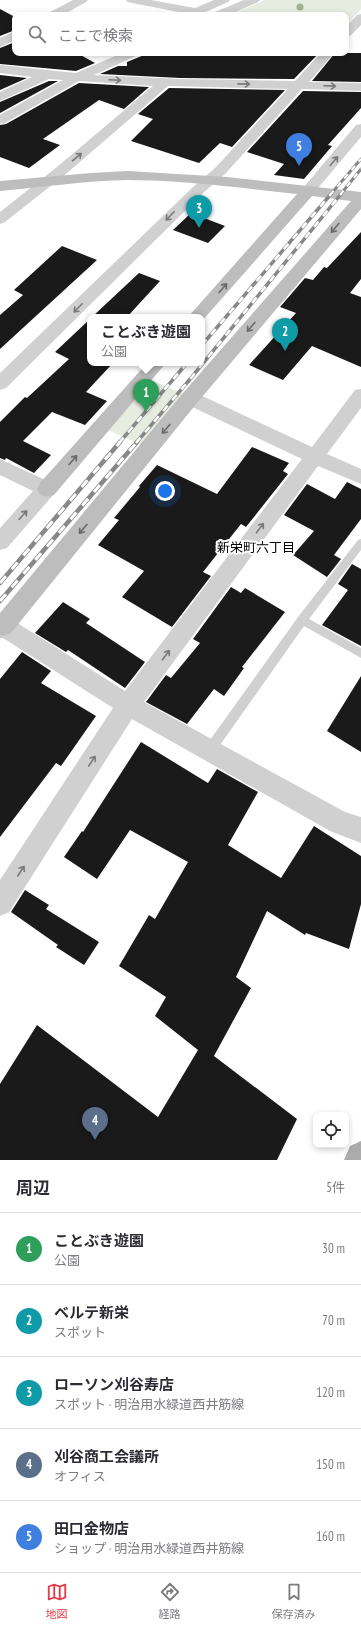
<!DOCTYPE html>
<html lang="ja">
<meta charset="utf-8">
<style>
body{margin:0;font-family:"PT Sans Narrow","Noto Sans JP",sans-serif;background:#f2f2f3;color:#2b2b33}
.controls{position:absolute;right:12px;bottom:12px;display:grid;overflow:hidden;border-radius:8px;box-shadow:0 2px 6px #0003}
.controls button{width:36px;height:36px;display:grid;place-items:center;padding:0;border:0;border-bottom:1px solid #e1e1e2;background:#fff;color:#2b2b33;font:20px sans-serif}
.you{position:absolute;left:165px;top:491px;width:14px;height:14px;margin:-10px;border:3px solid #fff;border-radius:50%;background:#1a73e8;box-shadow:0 0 0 6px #1a73e833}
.badge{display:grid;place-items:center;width:26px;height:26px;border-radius:50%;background:#e63946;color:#fff;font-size:13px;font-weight:700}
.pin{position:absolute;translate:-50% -33px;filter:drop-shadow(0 1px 2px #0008)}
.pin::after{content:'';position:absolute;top:21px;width:14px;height:12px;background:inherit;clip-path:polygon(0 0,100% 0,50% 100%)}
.popup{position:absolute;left:87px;top:314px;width:118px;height:52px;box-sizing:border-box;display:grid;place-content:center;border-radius:8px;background:#fff;filter:drop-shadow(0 1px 3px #0005);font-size:13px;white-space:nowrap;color:#7c7c81}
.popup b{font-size:15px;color:#2b2b33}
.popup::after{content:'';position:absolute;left:50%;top:100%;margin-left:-8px;border:8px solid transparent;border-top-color:#fff}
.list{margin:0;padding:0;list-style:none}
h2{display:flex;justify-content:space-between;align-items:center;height:52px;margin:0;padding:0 16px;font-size:17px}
h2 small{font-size:13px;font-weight:400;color:#7c7c81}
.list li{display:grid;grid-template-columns:26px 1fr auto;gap:12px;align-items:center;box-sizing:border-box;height:72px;padding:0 16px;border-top:1px solid #e1e1e2}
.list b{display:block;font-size:15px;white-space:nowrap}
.list p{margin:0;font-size:13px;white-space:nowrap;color:#7c7c81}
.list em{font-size:13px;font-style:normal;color:#7c7c81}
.icon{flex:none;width:22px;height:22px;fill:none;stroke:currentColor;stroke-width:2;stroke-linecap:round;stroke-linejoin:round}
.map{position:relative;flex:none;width:361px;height:1160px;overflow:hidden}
.search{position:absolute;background:#fff;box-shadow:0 2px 6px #0003;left:12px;right:12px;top:12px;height:44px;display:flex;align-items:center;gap:10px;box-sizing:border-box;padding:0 14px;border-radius:8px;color:#7c7c81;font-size:15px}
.sheet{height:412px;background:#fff}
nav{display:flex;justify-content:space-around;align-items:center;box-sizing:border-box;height:56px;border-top:1px solid #e1e1e2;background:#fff;font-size:11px;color:#7c7c81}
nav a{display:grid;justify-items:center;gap:2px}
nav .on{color:#e63946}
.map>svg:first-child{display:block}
.green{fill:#e6ecdf}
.building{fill:#1a1a1a}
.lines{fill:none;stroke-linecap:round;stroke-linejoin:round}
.lane{fill:#d0d0d0;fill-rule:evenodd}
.street{fill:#d0d0d0;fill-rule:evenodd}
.secondary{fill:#bdbdbd;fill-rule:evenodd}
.primary{fill:#ababab;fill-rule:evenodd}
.rail-far2-casing{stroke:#888;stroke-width:3}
.rail-far1-casing{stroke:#888;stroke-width:3.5}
.rail-casing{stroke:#888;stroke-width:4.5}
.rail-far2{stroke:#fff;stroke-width:2;stroke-dasharray:5.5;stroke-linecap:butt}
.rail-far1{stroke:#fff;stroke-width:2.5;stroke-dasharray:7;stroke-linecap:butt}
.rail{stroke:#fff;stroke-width:3;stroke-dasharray:9;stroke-linecap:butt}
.tree{fill:#a2b095}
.oneway{stroke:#7a7a7a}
.oneway2{stroke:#6a6a6a}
.labels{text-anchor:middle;stroke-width:4;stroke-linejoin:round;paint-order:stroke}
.neighbourhood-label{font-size:13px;fill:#000;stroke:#fff}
</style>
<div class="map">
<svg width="361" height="1160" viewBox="0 0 361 1160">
<rect width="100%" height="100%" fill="#fff"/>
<!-- green -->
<path class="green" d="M 265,0 L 361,0 L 361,9 L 346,25 L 346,15 L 236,15 L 235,13 Z
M 150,380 L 184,394 L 142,445 L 108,430 Z"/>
<!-- building -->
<path class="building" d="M 0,9 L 15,17 L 15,30 L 0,36 Z
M 15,42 L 15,53 L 77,53 L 95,63 L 76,71 L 0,64 L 0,48 Z
M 149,53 L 319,53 L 294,79 L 180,78 L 100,74 L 118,66 L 127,66 L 127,62 Z
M 335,53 L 361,53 L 361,82 L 312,81 Z
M 0,75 L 27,78 L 0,90 Z
M 49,81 L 58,81 L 0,113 L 0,102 Z
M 79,83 L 149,87 L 124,109 L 99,100 L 43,139 L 60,145 L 29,168 L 0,157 L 0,125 L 6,124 Z
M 169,88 L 285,90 L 232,147 L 220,143 L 199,163 L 131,141 L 153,119 L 138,114 Z
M 303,91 L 361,92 L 361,108 L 328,145 L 332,146 L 304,179 L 274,175 L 284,164 L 247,152 Z
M 191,213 L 225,226 L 208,243 L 173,230 Z
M 361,232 L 361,279 L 350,293 L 361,297 L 361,367 L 312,346 L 283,380 L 249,365 L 296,313 L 280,307 L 305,278 L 313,280 L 324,267 L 327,268 Z
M 62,246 L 97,260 L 0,349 L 0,315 L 23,295 L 14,290 Z
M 139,273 L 160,281 L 127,317 L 92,317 Z
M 90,319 L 90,363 L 113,363 L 86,392 L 107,401 L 85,425 L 52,412 L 23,441 L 51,455 L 34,473 L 6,458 L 5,460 L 0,458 L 0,422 L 25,397 L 27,398 L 69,359 L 55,352 Z
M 252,447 L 289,463 L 283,471 L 288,474 L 246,527 L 241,524 L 203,572 L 211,576 L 172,627 L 122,597 L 144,571 L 98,545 L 119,520 L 114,518 L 140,487 L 139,486 L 157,465 L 217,494 Z
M 347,482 L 361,489 L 361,519 L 334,555 L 341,559 L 327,577 L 293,555 L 314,531 L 284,515 L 307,484 L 335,499 Z
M 352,564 L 361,569 L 361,646 L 322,625 L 348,590 L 338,584 Z
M 231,587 L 241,593 L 245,588 L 285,612 L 242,667 L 244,668 L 224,696 L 214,689 L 187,724 L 146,702 L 166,675 L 171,678 L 200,643 L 193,639 Z
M 63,602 L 90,619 L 86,623 L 145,662 L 125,688 L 68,650 L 66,652 L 35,633 Z
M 22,652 L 51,671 L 41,683 L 96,716 L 61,766 L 56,763 L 0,837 L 0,679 Z
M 361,676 L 361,752 L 327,731 Z
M 141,742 L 208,783 L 217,769 L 258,792 L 228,845 L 281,878 L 314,826 L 361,856 L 361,904 L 349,949 L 306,933 L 305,935 L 267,911 L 236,977 L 251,988 L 214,1056 L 297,1119 L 277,1160 L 0,1160 L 0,1084 L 37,1025 L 158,1117 L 198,1050 L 155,1016 L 166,997 L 119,966 L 149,915 L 155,919 L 188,862 L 130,830 L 97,879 L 64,857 L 82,831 L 83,832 Z
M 25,890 L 49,905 L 46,909 L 99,942 L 84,965 L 56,947 L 58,945 L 11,912 Z"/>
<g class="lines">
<!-- lane -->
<path class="lane" d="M 361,539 L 361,550 L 309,619 L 361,648 L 361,658 L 304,626 L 213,755 L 209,756 L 205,755 L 203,751 L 205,747 L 298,617 L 358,540 Z"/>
<!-- street -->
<path class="street" d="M 73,0 L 88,0 L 86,2 L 63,15 L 48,15 L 50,12 Z
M 126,0 L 151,0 L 195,8 L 214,0 L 230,0 L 228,2 L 199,15 L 183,15 L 184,13 L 132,3 L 128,2 Z
M 244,0 L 260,0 L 258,2 L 229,15 L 213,15 L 215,12 Z
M 361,14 L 361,25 L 350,36 L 346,37 L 346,26 L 357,15 Z
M 15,31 L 15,40 L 0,47 L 0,38 Z
M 122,53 L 138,53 L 136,56 L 94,75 L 180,79 L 295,81 L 321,53 L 334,53 L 309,82 L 361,83 L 361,91 L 302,89 L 225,174 L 203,193 L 6,388 L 0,390 L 0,373 L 193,187 L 215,168 L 288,89 L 168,86 L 67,173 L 5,222 L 0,224 L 0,212 L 57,167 L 153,86 L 79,81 L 5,123 L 0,124 L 0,115 L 63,80 L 49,79 L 0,101 L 0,92 L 32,77 L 0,73 L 0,65 L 76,73 Z
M 361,124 L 361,137 L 313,194 L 308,195 L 303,194 L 301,191 L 303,188 L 356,125 Z
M 361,389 L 361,408 L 327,454 L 361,469 L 361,484 L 318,466 L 144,702 L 345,812 L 361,817 L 361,843 L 330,831 L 132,719 L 9,912 L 0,916 L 0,880 L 113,708 L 3,638 L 0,638 L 0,618 L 3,617 L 11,619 L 125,691 L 302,459 L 184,403 L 181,398 L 184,393 L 190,392 L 196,393 L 312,447 L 355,390 Z
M 0,459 L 54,484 L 57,489 L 54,494 L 7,548 L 0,550 L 0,528 L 33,491 L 0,475 Z"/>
<!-- secondary -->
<path class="secondary" d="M 128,171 L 227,177 L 361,192 L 361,209 L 197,403 L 11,633 L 3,636 L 0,635 L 0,613 L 183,393 L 351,201 L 312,196 L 202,321 L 202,317 L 188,317 L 297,194 C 241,188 184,180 127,180 C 85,181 42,187 0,191 L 0,181 L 91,173 Z
M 147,363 L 166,363 L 54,495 L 47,497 L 40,495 L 37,489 L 40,483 Z"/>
<!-- primary -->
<path class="primary" d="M 361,1141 L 361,1160 L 344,1160 L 350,1146 Z"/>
<defs>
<path id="rail-far2" d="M 330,195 L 361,159
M 340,195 L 361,169"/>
<path id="rail-far1" d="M 202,345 L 331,194
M 119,443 L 187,363
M 136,443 L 191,378 L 341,194"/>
<path id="rail" d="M 0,583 L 120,442
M 0,601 L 137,442"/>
</defs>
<!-- rail-far2 casing -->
<use href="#rail-far2" class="rail-far2-casing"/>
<!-- rail-far1 casing -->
<use href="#rail-far1" class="rail-far1-casing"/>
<!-- rail casing -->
<use href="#rail" class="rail-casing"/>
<!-- rail-far2 -->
<use href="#rail-far2" class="rail-far2"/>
<!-- rail-far1 -->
<use href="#rail-far1" class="rail-far1"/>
<!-- rail -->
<use href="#rail" class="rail"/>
</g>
<!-- trees -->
<circle class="tree" cx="300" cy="7" r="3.5"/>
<!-- one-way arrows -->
<defs><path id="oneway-shaft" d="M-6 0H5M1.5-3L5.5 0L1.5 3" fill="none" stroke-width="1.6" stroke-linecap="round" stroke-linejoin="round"/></defs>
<g class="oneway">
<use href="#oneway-shaft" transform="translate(115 80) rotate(3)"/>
<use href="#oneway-shaft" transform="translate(244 84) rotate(1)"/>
<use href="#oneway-shaft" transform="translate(330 86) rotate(2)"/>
<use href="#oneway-shaft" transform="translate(77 157) rotate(-40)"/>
<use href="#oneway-shaft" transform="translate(334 161) rotate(-50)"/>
<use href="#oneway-shaft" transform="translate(170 216) rotate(135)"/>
<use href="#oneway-shaft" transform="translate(78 308) rotate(135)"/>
<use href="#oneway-shaft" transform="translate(23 515) rotate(-48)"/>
<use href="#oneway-shaft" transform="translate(260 528) rotate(-53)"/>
<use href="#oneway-shaft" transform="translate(166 655) rotate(-53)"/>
<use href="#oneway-shaft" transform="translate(92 761) rotate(-57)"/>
<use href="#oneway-shaft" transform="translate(21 871) rotate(-57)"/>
</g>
<g class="oneway2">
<use href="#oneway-shaft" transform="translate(335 228) rotate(130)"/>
<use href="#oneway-shaft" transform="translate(223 288) rotate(-49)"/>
<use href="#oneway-shaft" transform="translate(251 327) rotate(130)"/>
<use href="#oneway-shaft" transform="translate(166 429) rotate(130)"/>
<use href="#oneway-shaft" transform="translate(73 460) rotate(-49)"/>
<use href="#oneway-shaft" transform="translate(83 529) rotate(130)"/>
</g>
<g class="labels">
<!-- neighbourhood labels -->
<g class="neighbourhood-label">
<text x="256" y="552">新栄町六丁目</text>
</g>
</g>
</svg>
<div class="controls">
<button><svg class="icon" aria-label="locate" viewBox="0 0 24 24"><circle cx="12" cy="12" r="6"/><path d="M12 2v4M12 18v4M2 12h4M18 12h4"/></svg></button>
</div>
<div class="you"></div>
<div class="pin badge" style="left:146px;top:412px;background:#2e9e5b">1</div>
<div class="popup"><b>ことぶき遊園</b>公園</div>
<div class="pin badge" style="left:285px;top:351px;background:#0f9aa8">2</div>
<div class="pin badge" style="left:199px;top:228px;background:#0f9aa8">3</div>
<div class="pin badge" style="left:95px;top:1140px;background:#5c6f8a">4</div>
<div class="pin badge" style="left:299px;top:166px;background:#3f7fe0">5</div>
<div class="search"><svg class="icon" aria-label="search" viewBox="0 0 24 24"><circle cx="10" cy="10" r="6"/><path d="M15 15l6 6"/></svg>ここで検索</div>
</div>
<section class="sheet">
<h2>周辺<small>5件</small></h2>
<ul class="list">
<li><span class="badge" style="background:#2e9e5b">1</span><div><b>ことぶき遊園</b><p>公園</p></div><em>30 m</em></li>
<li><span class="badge" style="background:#0f9aa8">2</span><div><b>ベルテ新栄</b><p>スポット</p></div><em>70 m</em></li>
<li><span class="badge" style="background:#0f9aa8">3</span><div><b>ローソン刈谷寿店</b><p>スポット · 明治用水緑道西井筋線</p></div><em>120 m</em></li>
<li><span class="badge" style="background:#5c6f8a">4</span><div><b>刈谷商工会議所</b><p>オフィス</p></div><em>150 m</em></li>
<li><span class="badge" style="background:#3f7fe0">5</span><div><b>田口金物店</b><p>ショップ · 明治用水緑道西井筋線</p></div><em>160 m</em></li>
</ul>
</section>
<nav>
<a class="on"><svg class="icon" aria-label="map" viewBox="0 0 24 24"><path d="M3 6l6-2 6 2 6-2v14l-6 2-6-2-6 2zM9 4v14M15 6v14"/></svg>地図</a>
<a><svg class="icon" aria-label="directions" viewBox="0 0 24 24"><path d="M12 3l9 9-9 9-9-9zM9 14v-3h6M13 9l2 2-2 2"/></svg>経路</a>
<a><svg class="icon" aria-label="saved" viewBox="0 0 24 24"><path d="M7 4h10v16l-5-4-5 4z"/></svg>保存済み</a>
</nav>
